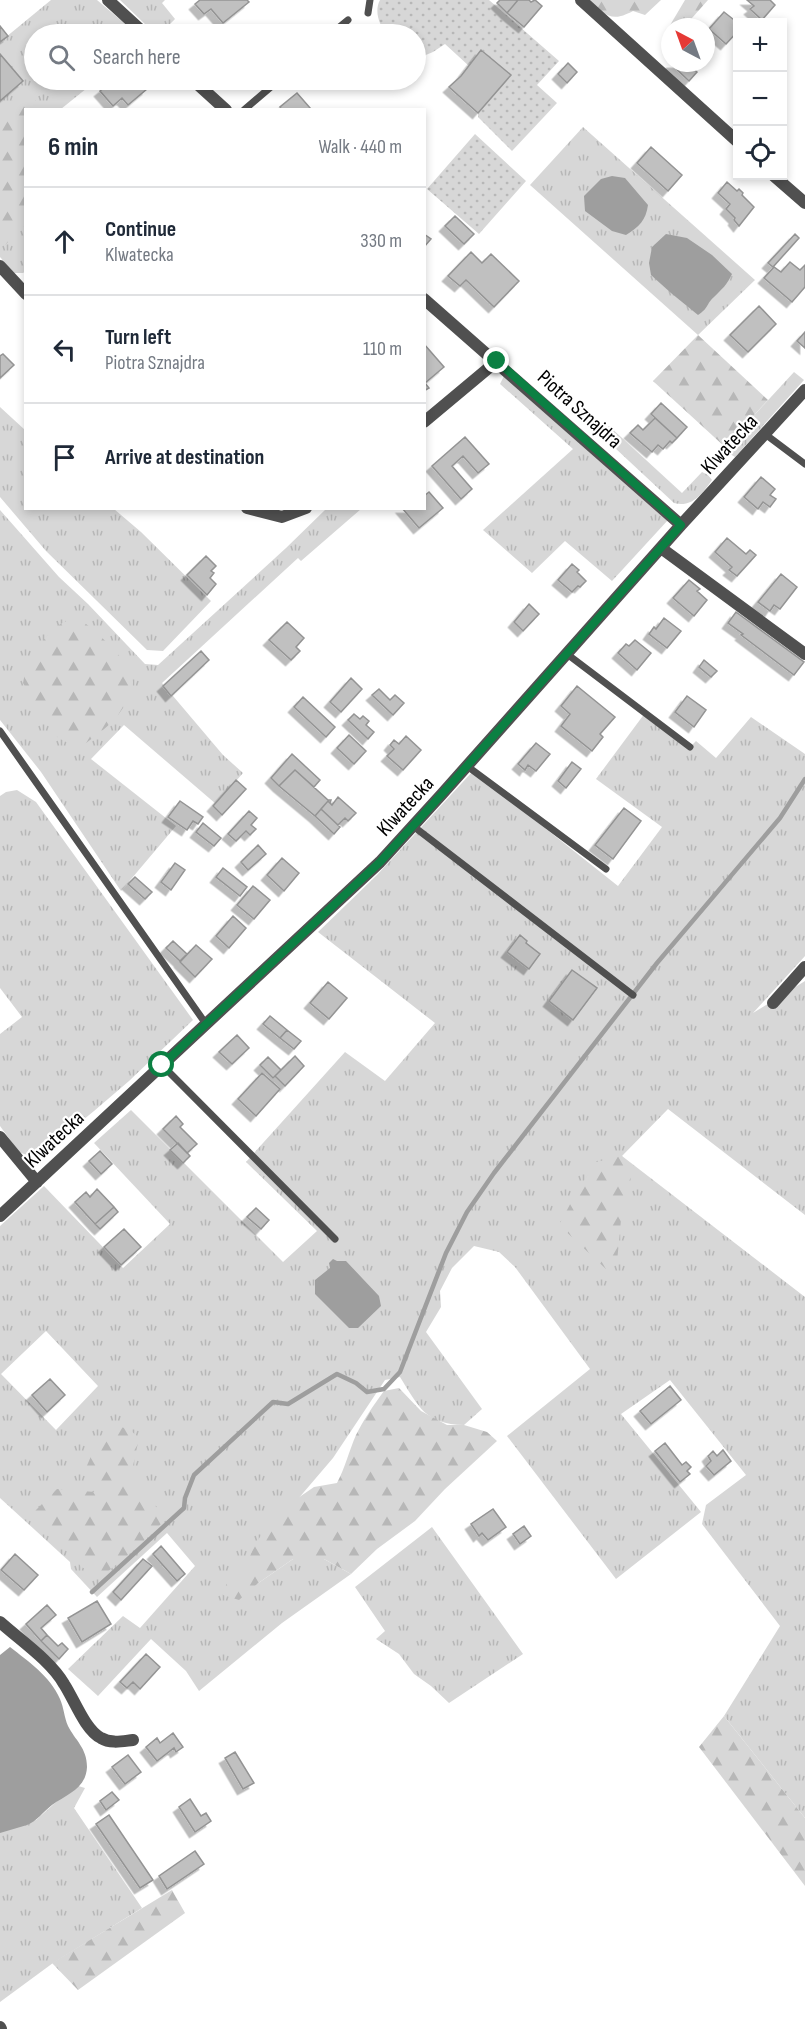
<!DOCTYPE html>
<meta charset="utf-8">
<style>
body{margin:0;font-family:"Sofia Sans Condensed",sans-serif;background:#f2f2f3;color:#1f2937}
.controls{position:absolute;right:18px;top:18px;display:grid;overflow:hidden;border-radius:0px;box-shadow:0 3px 9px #0003}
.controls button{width:54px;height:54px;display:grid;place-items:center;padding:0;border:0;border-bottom:2px solid #e0e1e3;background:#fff;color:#1f2937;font:30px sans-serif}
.compass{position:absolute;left:661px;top:18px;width:54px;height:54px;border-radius:50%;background:#fff;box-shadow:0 3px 9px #0003;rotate:319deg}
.stop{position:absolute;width:18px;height:18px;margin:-14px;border:4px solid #0b8043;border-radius:50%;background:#fff}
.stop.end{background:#0b8043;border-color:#fff;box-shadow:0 2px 6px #0008}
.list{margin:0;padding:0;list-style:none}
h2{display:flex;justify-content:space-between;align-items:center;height:78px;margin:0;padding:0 24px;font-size:26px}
h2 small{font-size:20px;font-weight:400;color:#747a83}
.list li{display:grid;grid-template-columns:39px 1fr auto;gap:18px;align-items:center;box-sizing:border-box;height:108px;padding:0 24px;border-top:2px solid #e0e1e3}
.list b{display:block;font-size:22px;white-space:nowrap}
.list p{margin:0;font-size:20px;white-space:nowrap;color:#747a83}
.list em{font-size:20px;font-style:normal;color:#747a83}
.icon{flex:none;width:33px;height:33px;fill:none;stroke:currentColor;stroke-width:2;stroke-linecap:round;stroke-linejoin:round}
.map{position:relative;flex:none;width:805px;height:2029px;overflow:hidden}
.search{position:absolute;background:#fff;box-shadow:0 3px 9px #0003;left:24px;top:24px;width:402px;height:66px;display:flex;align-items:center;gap:15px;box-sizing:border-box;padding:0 21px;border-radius:33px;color:#747a83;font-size:22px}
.panel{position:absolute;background:#fff;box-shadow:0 3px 9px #0003;left:24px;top:108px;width:402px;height:402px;border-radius:0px}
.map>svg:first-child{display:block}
.grass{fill:url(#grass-tufts);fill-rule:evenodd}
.forest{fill:url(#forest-firs)}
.garden{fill:url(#garden-dots)}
.water{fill:#9e9e9e}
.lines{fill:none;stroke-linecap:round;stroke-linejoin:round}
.stream{stroke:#9e9e9e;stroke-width:4.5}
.building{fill:#c0c0c0;stroke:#949494;stroke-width:1.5;filter:url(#shadow)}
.service{stroke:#505050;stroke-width:7}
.minor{stroke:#505050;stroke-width:12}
.route{stroke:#0b8043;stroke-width:8}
.labels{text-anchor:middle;stroke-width:4.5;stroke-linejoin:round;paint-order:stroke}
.street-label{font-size:21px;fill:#000;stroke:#fff}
</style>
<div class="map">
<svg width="805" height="2029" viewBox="0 0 805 2029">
<defs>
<pattern id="grass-tufts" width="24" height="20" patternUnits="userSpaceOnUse" patternTransform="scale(1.5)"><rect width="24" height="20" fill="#d7d7d7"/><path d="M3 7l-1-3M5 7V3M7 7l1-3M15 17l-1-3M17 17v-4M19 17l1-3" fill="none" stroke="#b7b7b7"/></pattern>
<pattern id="forest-firs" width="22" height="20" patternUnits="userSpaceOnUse" patternTransform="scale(1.5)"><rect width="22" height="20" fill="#d7d7d7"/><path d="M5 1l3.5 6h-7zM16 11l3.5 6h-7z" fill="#b7b7b7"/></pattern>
<pattern id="garden-dots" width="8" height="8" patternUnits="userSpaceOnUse" patternTransform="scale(1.5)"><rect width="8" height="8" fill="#d7d7d7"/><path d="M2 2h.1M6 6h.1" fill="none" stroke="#b7b7b7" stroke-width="1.8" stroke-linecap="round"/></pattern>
<filter id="shadow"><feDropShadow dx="-5.5" dy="5.5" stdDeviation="0" flood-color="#0004"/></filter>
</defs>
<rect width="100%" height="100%" fill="#fff"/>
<!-- grass -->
<path class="grass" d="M 51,0 L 97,0 L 137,34 L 34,34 L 34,80 L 97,80 L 61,109 L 26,110 L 26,271 L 23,273 L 14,273 L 0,257 L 0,101 L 23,81 L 0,54 L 0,42 Z
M 120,0 L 165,0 L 162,3 L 175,19 L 160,34 L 147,26 Z
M 583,127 L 755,280 L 698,335 L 530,185 Z
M 794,372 L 804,380 L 735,457 L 730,454 L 715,470 L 709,464 Z
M 504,376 L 668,520 L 612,581 L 565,541 L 532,573 L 483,530 L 573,449 L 500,384 Z
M 0,407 L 25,430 L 26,508 L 114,509 L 141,532 L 211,601 L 163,651 L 147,650 L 46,551 L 0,497 Z
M 609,426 L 682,493 L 702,472 L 708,475 L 712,480 C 702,494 692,508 674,503 L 600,434 Z
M 326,509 L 361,509 L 301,561 L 298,558 L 162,683 L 223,755 L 243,773 L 216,804 L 124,725 L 91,759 L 176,826 L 121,891 L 41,772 L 0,720 L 0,510 L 59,577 L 88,604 L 145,664 L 158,665 L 286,548 Z
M 645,713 L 690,747 L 696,741 L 716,758 L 751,717 L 805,754 L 805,956 L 753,1013 L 805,981 L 805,1215 L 668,1109 L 622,1156 L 805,1297 L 805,1818 L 724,1716 L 780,1626 L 702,1524 L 706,1505 L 746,1475 L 670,1380 L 621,1414 L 701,1512 L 616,1579 L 507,1436 L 590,1369 L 515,1267 L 499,1252 L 474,1246 L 452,1268 L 440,1291 L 441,1307 L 426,1332 L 482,1409 L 464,1425 C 425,1424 419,1407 400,1377 L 385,1380 L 333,1458 L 263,1540 L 257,1584 L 293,1559 L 324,1559 L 351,1574 L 282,1623 L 199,1691 L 186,1671 L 151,1639 L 98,1696 L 68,1669 L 123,1616 L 140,1628 L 195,1566 L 167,1533 L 97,1597 L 71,1569 L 70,1562 L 0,1498 L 0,1226 L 44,1186 L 123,1268 L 170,1224 L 94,1143 L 131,1110 L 283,1262 L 317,1231 L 246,1162 L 345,1052 L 385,1081 L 435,1023 L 318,932 L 377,875 L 473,771 L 618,886 L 662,827 L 596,779 ZM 46,1331 L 98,1386 L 56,1430 L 1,1374 Z
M 17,790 L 36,802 L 193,1020 L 129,1081 L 94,1111 L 46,1150 L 29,1156 L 19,1152 L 0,1126 L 0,1034 L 22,1017 L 0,988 L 0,796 L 6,792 Z
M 432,1527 L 523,1654 L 449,1703 L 431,1686 L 414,1674 L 399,1654 L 376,1639 L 385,1631 L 355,1587 Z
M 75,1785 L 85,1788 L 74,1808 L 142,1908 L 53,1963 L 0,2002 L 0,1830 L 36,1820 Z"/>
<!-- forest -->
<path class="forest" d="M 589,0 L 661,0 L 645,15 L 633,11 C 611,23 605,15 589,0 Z
M 685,0 L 708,0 L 684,27 L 670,27 L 670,42 L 668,44 L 663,37 Z
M 33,98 L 44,109 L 26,110 L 25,225 L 5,245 L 0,242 L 0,105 L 4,102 Z
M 698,335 L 768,400 L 725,447 L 653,381 Z
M 76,616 C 93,629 131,660 133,682 C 133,687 131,692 129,696 C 120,720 98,734 78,749 L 54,735 L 23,683 L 28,658 L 55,627 Z
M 622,1156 L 631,1174 L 629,1196 L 621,1220 L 617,1262 L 606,1269 L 559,1225 L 575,1195 L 596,1162 Z
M 399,1388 L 421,1411 L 447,1425 L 464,1425 L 487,1432 L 497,1441 L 445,1489 L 415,1521 L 377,1549 L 351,1574 L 324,1559 L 293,1559 L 257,1584 L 239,1600 L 223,1595 L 227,1582 L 242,1577 L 254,1546 L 276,1513 L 314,1487 L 337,1483 C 345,1468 349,1451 356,1435 C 364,1419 373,1406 384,1391 Z
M 112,1425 L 129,1429 L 139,1438 L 130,1480 L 167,1518 L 139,1546 L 106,1573 L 95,1573 L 81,1567 L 71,1551 L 32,1514 L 57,1489 L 95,1492 L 85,1470 L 99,1438 Z
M 724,1716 L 805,1818 L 805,1886 L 699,1747 Z
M 172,1890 L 185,1913 L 78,1990 L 52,1963 Z"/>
<!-- garden -->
<path class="garden" d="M 380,0 L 489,0 L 559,61 L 537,85 L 557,103 L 512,151 L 478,117 L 478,113 L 510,75 L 482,50 L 469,66 L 445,44 L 433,52 L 416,59 L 416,34 L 387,34 C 379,25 374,11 380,0 Z
M 475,134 L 526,181 L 479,234 L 427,189 Z"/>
<!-- water -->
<path class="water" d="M 612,176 L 625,178 L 648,205 C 646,220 639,227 626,235 L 612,231 L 585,211 L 584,196 L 601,179 Z
M 666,234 L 687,238 L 712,255 L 732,274 C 727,285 722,289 714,297 C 706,304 709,308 698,315 L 671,293 L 651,275 L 649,263 L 652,247 Z
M 333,1259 L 337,1261 L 346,1261 L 379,1296 L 381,1306 L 358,1328 L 349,1328 L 315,1294 L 315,1280 L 330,1268 L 329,1263 Z
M 10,1647 C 29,1662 50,1676 60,1699 C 64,1708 64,1717 68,1726 C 75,1740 87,1748 87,1767 C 86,1789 67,1794 52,1805 C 43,1812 37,1821 27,1825 C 18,1828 9,1830 0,1833 L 0,1655 Z"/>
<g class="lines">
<!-- stream -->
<path class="stream" d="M 92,1592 L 184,1508 L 185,1498 L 194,1475 L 273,1402 L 288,1404 L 337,1374 L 356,1383 L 367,1392 L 384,1389 L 400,1372 L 446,1253 L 467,1212 L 494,1173 L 657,963 L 780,818 L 805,779"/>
</g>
<!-- building -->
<path class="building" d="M 200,0 L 247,0 L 249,2 L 223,23 L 211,9 L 204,14 L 195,4 Z
M 500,0 L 518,0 L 507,13 L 497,3 Z
M 518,0 L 529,0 L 531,2 L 535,0 L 542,6 L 524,27 L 507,13 Z
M 747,0 L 770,0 L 775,5 L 762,20 L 750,9 L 754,6 Z
M 724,12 L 738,23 L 738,31 L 726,44 L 709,29 Z
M 0,26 L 8,36 L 0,42 Z
M 481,50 L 511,75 L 478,113 L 449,87 L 461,76 Z
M 0,54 L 23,81 L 0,101 Z
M 568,63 L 577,72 L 567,83 L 558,74 Z
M 672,63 L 687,63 L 697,72 L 689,81 L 671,64 Z
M 114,80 L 138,80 L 147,89 L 128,105 L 122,98 L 113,106 L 100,91 Z
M 297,93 L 311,109 L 282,110 L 280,107 Z
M 651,147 L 682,175 L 668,191 L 637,163 Z
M 727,182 L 737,191 L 739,189 L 743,193 L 742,195 L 754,207 L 739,226 L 734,220 L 735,218 L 726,209 L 730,204 L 718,193 Z
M 455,216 L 474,234 L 464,244 L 445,226 Z
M 424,234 L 431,239 L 424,247 Z
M 795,234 L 799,238 L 773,267 L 768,263 Z
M 471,252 L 482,263 L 491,254 L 519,281 L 494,307 L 466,280 L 460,286 L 448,276 Z
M 790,262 L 800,270 L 805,265 L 805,287 L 792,302 L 764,278 L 774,267 L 781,272 Z
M 759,306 L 776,324 L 748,352 L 730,335 Z
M 805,332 L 805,348 L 797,341 Z
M 424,344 L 444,367 L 425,383 L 429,388 L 424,391 Z
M 3,354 L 14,365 L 0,378 L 0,356 Z
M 661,403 L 687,427 L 677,438 L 651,414 Z
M 655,418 L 677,438 L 672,443 L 670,441 L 663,449 L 658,445 L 652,452 L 630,433 L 638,425 L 643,430 Z
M 465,437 L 489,464 L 478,473 L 463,456 L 452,466 L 472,489 L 461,499 L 432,466 Z
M 761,477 L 775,489 L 770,495 L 776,499 L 770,507 L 763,502 L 758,509 L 744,497 Z
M 429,492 L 443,508 L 419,528 L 402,508 L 424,508 L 424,496 Z
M 727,538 L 746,554 L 750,550 L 756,555 L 737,576 L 729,570 L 732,567 L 715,552 Z
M 206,556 L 216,566 L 211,571 L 214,573 L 210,578 L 216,584 L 207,595 L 187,575 Z
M 572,564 L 579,570 L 577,572 L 586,581 L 580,587 L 578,586 L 572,592 L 558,580 Z
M 781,574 L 797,587 L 780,609 L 774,605 L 770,611 L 758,602 Z
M 689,580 L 700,589 L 697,591 L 707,600 L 694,616 L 673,598 Z
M 529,604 L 539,614 L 523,631 L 514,622 Z
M 736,612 L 804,662 L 794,675 L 741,635 L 743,634 L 728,623 Z
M 664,618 L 681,631 L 667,648 L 649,634 L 654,627 L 656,629 Z
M 287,622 L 304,638 L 296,647 L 300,651 L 291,660 L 269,640 Z
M 635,640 L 651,653 L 637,670 L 618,653 L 626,644 L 629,646 Z
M 201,651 L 209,660 L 171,696 L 163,686 Z
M 704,660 L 717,671 L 711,677 L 699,667 Z
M 351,678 L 362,689 L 341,712 L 330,702 Z
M 577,686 L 615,717 L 600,734 L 603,737 L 592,751 L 561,726 L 570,714 L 561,706 Z
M 379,689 L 390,700 L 395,695 L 404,703 L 393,715 L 372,695 Z
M 687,696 L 706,710 L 694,727 L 675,712 Z
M 303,697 L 335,727 L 326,737 L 294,707 Z
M 354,714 L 360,719 L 363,716 L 369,721 L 366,725 L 374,732 L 368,739 L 348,720 Z
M 349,735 L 366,751 L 354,764 L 337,748 Z
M 406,736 L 421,750 L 403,770 L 387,756 L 394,749 L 390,745 L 394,740 L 399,744 Z
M 536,743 L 550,754 L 536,771 L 528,765 L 525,770 L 518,764 Z
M 292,754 L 320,780 L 314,787 L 295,770 L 279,786 L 271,778 Z
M 572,762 L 581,769 L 566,788 L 558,781 Z
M 295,770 L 328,800 L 331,800 L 330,803 L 328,801 L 315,816 L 279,786 Z
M 236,780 L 246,789 L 222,815 L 213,806 Z
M 338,797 L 356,813 L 348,821 L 345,818 L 338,825 L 321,809 L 328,801 L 332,805 Z
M 180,801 L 203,817 L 198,824 L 193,821 L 187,830 L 168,817 Z
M 624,808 L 641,821 L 613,859 L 595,845 Z
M 321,809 L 340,827 L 334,834 L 315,816 Z
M 249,811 L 257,818 L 251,825 L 256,829 L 250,835 L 246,831 L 236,841 L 228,834 Z
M 203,823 L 221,838 L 214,846 L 196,832 Z
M 258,845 L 266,854 L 248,870 L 241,862 Z
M 282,858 L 299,873 L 284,891 L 267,875 Z
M 175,863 L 185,870 L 171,890 L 161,882 Z
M 223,868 L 247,887 L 240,896 L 216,877 Z
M 135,877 L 152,892 L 145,899 L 128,884 Z
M 253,886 L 270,900 L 254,919 L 237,905 Z
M 233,916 L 246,928 L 229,948 L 216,936 Z
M 520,935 L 527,941 L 526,943 L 540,954 L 529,969 L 507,952 Z
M 173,941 L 187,954 L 180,961 L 166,948 Z
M 196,945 L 212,959 L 195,977 L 180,962 Z
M 572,970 L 597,988 L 573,1020 L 549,1001 Z
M 328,982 L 347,998 L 329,1019 L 310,1003 Z
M 270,1016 L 287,1030 L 280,1038 L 263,1024 Z
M 287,1030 L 301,1041 L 294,1049 L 280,1038 Z
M 237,1035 L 249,1048 L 232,1064 L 219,1052 Z
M 295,1056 L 304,1066 L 285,1086 L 275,1076 Z
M 268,1057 L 281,1070 L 273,1078 L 260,1065 Z
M 262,1073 L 280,1089 L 256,1116 L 238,1099 Z
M 176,1116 L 183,1124 L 180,1127 L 197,1144 L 187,1153 L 163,1129 Z
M 178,1143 L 190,1156 L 183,1163 L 170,1150 Z
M 100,1151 L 112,1164 L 101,1174 L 89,1161 Z
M 97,1189 L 114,1207 L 95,1224 L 75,1202 L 86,1192 L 90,1197 Z
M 114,1207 L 118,1212 L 100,1229 L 95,1224 Z
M 256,1208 L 269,1220 L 261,1229 L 247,1217 Z
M 124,1229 L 141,1247 L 121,1265 L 104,1247 Z
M 50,1379 L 65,1395 L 47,1412 L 32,1395 Z
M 670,1386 L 681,1400 L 651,1424 L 640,1411 Z
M 665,1443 L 682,1465 L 686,1462 L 691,1467 L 687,1471 L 690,1474 L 680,1482 L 655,1451 Z
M 723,1450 L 731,1461 L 714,1475 L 706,1466 L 711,1461 L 708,1456 L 713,1451 L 717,1456 Z
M 493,1509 L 506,1527 L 488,1540 L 482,1533 L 479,1536 L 471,1524 Z
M 524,1526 L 531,1536 L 520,1544 L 513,1534 Z
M 161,1546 L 185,1574 L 177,1581 L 153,1554 Z
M 15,1554 L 38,1575 L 24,1590 L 1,1570 Z
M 143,1559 L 152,1566 L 121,1600 L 113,1592 Z
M 97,1601 L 111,1624 L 82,1642 L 68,1618 Z
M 47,1605 L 56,1615 L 41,1628 L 47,1635 L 41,1641 L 26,1624 Z
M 47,1635 L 58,1646 L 62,1643 L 68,1649 L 59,1659 L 41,1641 Z
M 146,1654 L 160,1667 L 140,1689 L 133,1682 L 127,1688 L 120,1682 Z
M 173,1733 L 183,1747 L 176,1752 L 174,1748 L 157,1761 L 146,1747 L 157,1738 L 160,1743 Z
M 235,1752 L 254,1783 L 243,1789 L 225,1758 Z
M 128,1755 L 141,1772 L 125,1784 L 112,1767 Z
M 112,1792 L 119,1800 L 106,1810 L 100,1801 Z
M 190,1799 L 201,1816 L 206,1813 L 211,1821 L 195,1832 L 179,1807 Z
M 109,1815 L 153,1880 L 140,1888 L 96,1824 Z
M 195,1851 L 204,1864 L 167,1889 L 159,1876 Z"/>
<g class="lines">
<!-- service -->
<path class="service" d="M 368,13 L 370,0
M 331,34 L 348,20
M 244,110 L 279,80
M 765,434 L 805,464
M 567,654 L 690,747
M 0,731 L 206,1024
M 467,766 L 606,869
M 413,826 L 633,995
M 162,1065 L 335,1239"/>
<!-- minor -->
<path class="minor" d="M 108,0 L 145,34
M 581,0 L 738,142
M 193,80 L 226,110
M 774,176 L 805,203
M 0,266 L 26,294
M 424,299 L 681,525
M 424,422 L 497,361
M 247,508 L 282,517 L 306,508
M 661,548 L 805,654
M 773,1003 L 805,967
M 0,1137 L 37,1182
M 0,1216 L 380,862 L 442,794 L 681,525 L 805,390
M 0,1622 C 20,1640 51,1661 64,1684 C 74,1699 85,1730 101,1738 C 111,1744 123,1741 133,1740
M 0,2027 L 1,2029"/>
</g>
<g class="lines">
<!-- route -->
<path class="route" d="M 162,1065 L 380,862 L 442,794 L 681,525 L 497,361"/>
</g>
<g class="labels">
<!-- street labels -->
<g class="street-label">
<text transform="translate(580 409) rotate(42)" y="7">Piotra Sznajdra</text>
<text transform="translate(729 444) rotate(-47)" y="7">Klwatecka</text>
<text transform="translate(405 806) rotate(-47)" y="7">Klwatecka</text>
<text transform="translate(54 1139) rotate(-43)" y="7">Klwatecka</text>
</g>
</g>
</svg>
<div class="controls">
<button>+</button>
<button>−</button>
<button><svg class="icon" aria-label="locate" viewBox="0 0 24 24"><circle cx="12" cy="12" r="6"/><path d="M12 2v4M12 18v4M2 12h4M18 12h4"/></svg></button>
</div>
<svg class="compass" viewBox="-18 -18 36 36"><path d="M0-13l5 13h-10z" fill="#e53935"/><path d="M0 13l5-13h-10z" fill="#747a83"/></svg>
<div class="stop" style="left:162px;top:1065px"></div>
<div class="stop end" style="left:497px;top:361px"></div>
<div class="search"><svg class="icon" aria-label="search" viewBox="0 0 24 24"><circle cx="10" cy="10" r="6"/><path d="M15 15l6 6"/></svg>Search here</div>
<section class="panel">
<h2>6 min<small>Walk · 440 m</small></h2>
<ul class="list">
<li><svg class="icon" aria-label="ahead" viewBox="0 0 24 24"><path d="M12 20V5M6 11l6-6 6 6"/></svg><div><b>Continue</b><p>Klwatecka</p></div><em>330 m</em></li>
<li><svg class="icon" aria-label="left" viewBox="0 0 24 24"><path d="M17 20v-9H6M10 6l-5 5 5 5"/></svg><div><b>Turn left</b><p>Piotra Sznajdra</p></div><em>110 m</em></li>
<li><svg class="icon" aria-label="arrive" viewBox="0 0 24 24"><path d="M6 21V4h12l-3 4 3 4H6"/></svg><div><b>Arrive at destination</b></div></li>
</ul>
</section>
</div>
